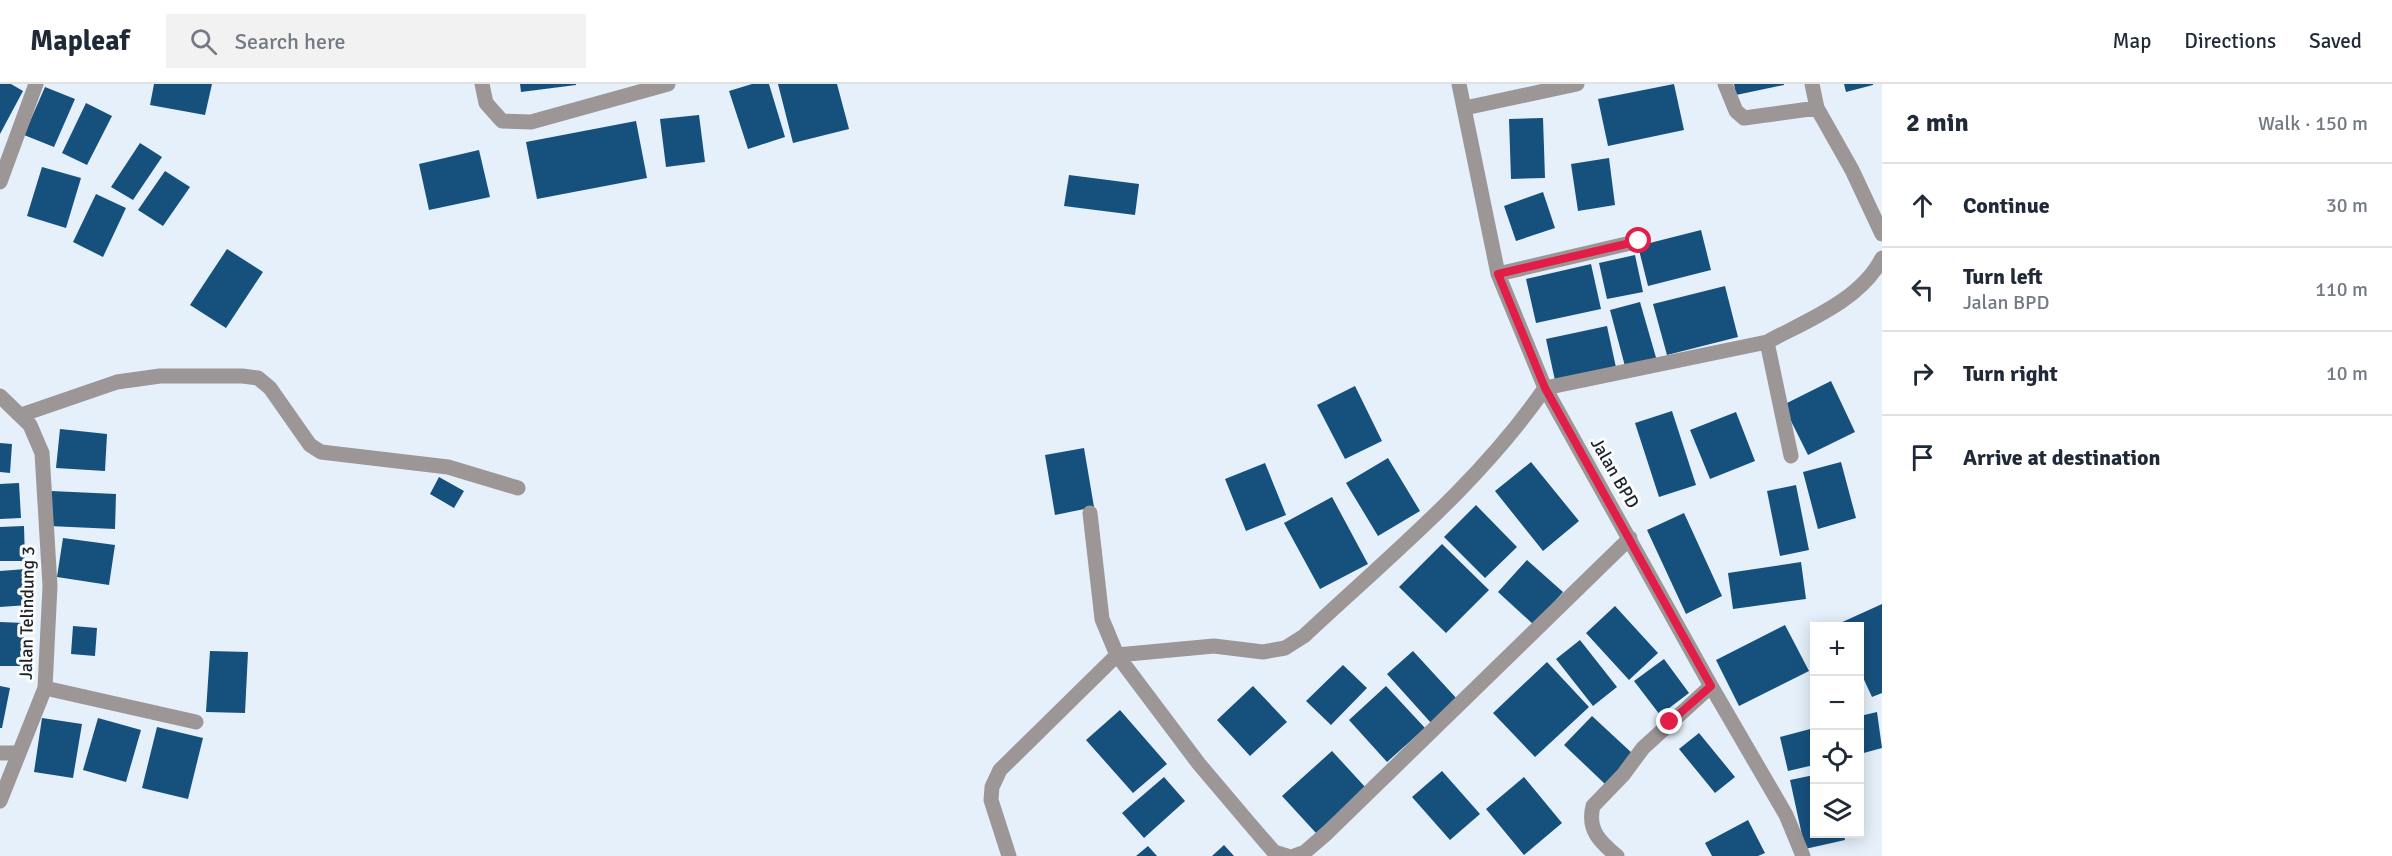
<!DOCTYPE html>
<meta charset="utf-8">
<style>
body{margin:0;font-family:Signika,sans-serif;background:#f2f2f3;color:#1f2937}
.controls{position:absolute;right:18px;bottom:18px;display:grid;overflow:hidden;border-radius:0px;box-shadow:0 3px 15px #0003}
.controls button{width:54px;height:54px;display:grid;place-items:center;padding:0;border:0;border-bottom:2px solid #e0e1e3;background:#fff;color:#1f2937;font:30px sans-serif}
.stop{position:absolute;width:18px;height:18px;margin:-14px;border:4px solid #e11d48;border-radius:50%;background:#fff}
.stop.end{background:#e11d48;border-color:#fff;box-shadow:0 2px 6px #0008}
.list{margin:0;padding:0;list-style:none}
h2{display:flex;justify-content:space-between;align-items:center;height:78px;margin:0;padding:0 24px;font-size:26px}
h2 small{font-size:20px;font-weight:400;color:#747a83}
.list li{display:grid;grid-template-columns:39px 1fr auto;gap:18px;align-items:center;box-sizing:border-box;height:84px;padding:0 24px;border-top:2px solid #e0e1e3}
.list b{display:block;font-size:22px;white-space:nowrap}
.list p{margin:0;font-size:20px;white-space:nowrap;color:#747a83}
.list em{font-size:20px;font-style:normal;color:#747a83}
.icon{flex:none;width:33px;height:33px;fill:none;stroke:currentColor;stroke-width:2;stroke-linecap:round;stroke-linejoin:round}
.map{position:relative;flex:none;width:1882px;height:772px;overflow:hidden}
header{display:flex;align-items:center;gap:36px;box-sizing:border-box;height:84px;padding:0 30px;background:#fff;border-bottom:2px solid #e0e1e3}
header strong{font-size:28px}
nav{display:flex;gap:33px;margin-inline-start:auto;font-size:21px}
.search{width:420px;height:54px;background:#f2f2f3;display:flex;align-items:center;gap:15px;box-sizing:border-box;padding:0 21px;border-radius:0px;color:#747a83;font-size:22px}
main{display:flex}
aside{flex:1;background:#fff}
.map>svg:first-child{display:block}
.building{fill:#16517d}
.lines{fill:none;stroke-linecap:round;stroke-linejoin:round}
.minor{stroke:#9d9697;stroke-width:15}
.route{stroke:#e11d48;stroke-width:8}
.labels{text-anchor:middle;stroke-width:6;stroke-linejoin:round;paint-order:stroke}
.street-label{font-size:18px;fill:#1e2226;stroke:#fafcfe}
</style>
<header>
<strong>Mapleaf</strong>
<div class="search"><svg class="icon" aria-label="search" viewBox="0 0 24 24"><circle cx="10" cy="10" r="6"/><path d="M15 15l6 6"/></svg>Search here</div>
<nav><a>Map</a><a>Directions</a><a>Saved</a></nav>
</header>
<main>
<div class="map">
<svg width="1882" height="772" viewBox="0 0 1882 772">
<rect width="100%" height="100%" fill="#e5f0fa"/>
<!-- building -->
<path class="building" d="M 0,0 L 11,0 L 23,7 L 0,50 Z
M 154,0 L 212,0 L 205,31 L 150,21 Z
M 520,0 L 576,0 L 576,1 L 521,8 Z
M 752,0 L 769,0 L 785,53 L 748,65 L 729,7 Z
M 778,0 L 837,0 L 849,45 L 793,59 Z
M 1674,0 L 1684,46 L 1608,62 L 1598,15 Z
M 1734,0 L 1784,0 L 1784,1 L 1736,11 Z
M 1844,0 L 1873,0 L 1873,1 L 1846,8 Z
M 45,3 L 75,15 L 54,63 L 24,51 Z
M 86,19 L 112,32 L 87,81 L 62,69 Z
M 699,31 L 705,78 L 666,83 L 660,35 Z
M 1543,34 L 1545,94 L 1511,95 L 1509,35 Z
M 636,37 L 647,94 L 537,115 L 526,58 Z
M 140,59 L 162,73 L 133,116 L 111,103 Z
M 479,66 L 490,113 L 429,126 L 419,80 Z
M 1609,74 L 1615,121 L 1578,127 L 1571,80 Z
M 42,83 L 81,94 L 66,144 L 27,132 Z
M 165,87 L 190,103 L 163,142 L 138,126 Z
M 1069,91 L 1139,100 L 1135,131 L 1064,122 Z
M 1543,108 L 1555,144 L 1516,157 L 1504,122 Z
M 96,110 L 126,124 L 103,173 L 73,158 Z
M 1701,146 L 1711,186 L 1648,202 L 1638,162 Z
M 227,165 L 263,188 L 226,244 L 190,221 Z
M 1635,171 L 1643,208 L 1607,215 L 1599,179 Z
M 1591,180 L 1601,225 L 1536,239 L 1526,195 Z
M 1725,202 L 1738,253 L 1667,271 L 1653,220 Z
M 1640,218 L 1657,277 L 1626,286 L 1610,226 Z
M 1607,242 L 1617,288 L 1556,301 L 1546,255 Z
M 1831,297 L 1855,348 L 1808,371 L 1783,321 Z
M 1355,302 L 1382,357 L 1345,375 L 1317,321 Z
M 1672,327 L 1696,401 L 1659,413 L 1635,339 Z
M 1736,328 L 1755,377 L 1710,395 L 1690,346 Z
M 60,345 L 107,350 L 105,387 L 56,384 Z
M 0,359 L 12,360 L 10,389 L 0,388 Z
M 1084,364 L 1094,423 L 1055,431 L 1045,371 Z
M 1388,374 L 1420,427 L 1378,452 L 1346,399 Z
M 1531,378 L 1579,437 L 1543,467 L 1495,407 Z
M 1841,378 L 1856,434 L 1818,445 L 1803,388 Z
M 1265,379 L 1286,431 L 1246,447 L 1225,395 Z
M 439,393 L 464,407 L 454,424 L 430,410 Z
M 19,399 L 21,434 L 0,435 L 0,400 Z
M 1796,401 L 1809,466 L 1780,472 L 1767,407 Z
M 51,407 L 116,410 L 115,445 L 49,442 Z
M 1332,413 L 1368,480 L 1320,505 L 1284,439 Z
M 1476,421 L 1517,463 L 1485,494 L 1444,453 Z
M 1684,429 L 1722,512 L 1686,530 L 1647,446 Z
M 24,442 L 25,477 L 0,477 L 0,443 Z
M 63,454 L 115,461 L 109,501 L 57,493 Z
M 1442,460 L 1489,506 L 1446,549 L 1399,503 Z
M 1527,476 L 1563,508 L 1534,541 L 1498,508 Z
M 1801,478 L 1806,515 L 1733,525 L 1728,489 Z
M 26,485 L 28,521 L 0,523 L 0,487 Z
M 1882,520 L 1882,609 L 1872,613 L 1860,587 L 1860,542 L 1838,540 Z
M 1615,522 L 1658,569 L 1629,596 L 1586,549 Z
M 0,538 L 24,539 L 23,582 L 0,582 Z
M 1785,541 L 1809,587 L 1739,622 L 1716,576 Z
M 73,542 L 97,544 L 95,572 L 71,570 Z
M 1580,556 L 1617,603 L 1593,622 L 1556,575 Z
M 210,567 L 248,568 L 245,629 L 206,628 Z
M 1413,567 L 1458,616 L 1432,640 L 1387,590 Z
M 1664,575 L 1689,609 L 1660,631 L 1634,597 Z
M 1547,578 L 1589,623 L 1535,673 L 1493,629 Z
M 1343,581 L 1367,604 L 1331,641 L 1306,617 Z
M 0,602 L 10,604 L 2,644 L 0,644 Z
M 1253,602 L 1287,638 L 1250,672 L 1217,636 Z
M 1386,602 L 1425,644 L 1387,678 L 1349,636 Z
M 1120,626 L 1167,680 L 1133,709 L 1086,656 Z
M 1877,628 L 1882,664 L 1860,670 L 1860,632 Z
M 1592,632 L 1633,670 L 1605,700 L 1564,661 Z
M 42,634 L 82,640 L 73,694 L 34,688 Z
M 98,634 L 141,646 L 126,698 L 83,686 Z
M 157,643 L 203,654 L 188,715 L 142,704 Z
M 1814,644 L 1814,681 L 1788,687 L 1780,653 Z
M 1699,649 L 1735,693 L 1715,709 L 1679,665 Z
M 1332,667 L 1366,704 L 1316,749 L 1282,712 Z
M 1442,687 L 1480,730 L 1450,756 L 1412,713 Z
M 1814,691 L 1814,750 L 1844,750 L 1845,756 L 1805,765 L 1790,696 Z
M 1164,693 L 1185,717 L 1144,754 L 1122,729 Z
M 1524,693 L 1562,739 L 1524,771 L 1486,725 Z
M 1748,736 L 1765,769 L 1758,772 L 1712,772 L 1705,759 Z
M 1224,761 L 1234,772 L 1212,772 Z
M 1148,762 L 1157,772 L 1136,772 Z"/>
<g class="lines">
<!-- minor -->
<path class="minor" d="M 482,0 L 486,19 L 502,37 L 531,38 L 668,0
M 1459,0 L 1498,190 L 1545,304 L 1711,602 L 1786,731 L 1803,772
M 1725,0 L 1736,27 L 1744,34 L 1817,24
M 1812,0 L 1817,24 L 1852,86 L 1882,150
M 1465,24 L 1577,0
M 0,98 L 36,0
M 1498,190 L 1639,157
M 1767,258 C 1806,237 1861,216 1882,174
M 0,312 L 30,341 L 42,369 L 50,502 L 45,604 L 0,717
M 21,331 L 117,298 L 160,292 L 242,292 L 258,294 L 270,304 L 310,361 L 321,368 L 448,383 L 518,404
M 1090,429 L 1102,535 L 1117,571 L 1199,680 L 1249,739 L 1274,768 L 1287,772
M 45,604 L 196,638
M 0,669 L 19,669
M 1009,772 L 991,716 L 992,703 L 1000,686 L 1117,571 L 1214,562 L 1263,568 L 1285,564 L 1304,552 C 1387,474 1479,400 1545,304 L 1767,258 L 1791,372
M 1294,772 L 1305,768 L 1327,749 L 1630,454
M 1617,772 C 1600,758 1587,746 1593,722 L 1623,691 L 1643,664 L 1711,602"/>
</g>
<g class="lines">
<!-- route -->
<path class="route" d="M 1639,157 L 1498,190 L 1545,304 L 1711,602 L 1670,638"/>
</g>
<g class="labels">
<!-- street labels -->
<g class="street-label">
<text transform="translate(1615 389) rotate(60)" y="6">Jalan BPD</text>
<text transform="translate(27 529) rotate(-89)" y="6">Jalan Telindung 3</text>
</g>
</g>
</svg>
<div class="controls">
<button>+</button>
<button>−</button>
<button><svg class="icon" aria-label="locate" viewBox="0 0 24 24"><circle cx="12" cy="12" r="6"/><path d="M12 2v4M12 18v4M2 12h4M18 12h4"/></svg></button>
<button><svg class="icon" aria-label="layers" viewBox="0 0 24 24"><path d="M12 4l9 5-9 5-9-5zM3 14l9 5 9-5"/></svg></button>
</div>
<div class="stop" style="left:1639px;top:157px"></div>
<div class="stop end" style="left:1670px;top:638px"></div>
</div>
<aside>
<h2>2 min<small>Walk · 150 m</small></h2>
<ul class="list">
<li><svg class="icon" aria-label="ahead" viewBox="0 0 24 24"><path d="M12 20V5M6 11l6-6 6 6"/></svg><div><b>Continue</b></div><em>30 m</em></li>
<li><svg class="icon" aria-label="left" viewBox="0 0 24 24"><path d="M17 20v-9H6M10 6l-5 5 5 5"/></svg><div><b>Turn left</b><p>Jalan BPD</p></div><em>110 m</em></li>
<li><svg class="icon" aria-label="right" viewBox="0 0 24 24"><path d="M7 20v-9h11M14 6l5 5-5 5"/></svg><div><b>Turn right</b></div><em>10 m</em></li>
<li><svg class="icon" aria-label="arrive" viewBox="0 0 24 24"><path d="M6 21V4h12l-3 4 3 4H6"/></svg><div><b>Arrive at destination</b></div></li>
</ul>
</aside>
</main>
